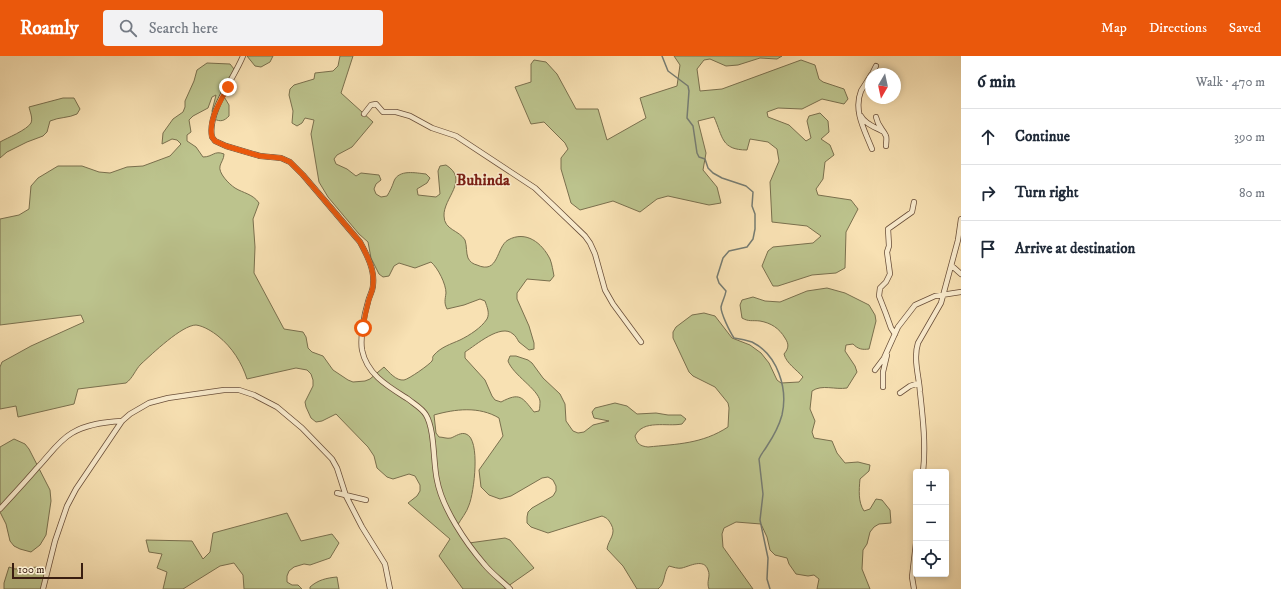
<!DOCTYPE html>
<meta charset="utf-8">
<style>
body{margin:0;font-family:"IM FELL DW Pica",serif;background:#f2f2f3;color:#1f2937}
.controls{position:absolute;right:12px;bottom:12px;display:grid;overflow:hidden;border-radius:4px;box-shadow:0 2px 6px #0003}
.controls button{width:36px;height:36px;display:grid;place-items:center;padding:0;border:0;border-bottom:1px solid #e0e1e3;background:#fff;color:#1f2937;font:20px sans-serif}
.compass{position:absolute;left:865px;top:12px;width:36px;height:36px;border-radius:50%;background:#fff;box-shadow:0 2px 6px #0003;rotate:189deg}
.scale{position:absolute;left:12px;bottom:10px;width:71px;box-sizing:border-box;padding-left:4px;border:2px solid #391d10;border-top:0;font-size:11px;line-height:14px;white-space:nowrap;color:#391d10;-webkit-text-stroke:3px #faecce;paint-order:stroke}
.stop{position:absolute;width:12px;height:12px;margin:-9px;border:3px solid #ea580c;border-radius:50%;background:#fff}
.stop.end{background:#ea580c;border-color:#fff;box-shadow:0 1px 4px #0008}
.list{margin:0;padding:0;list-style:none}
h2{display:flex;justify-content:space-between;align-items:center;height:52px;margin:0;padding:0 16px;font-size:17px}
h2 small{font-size:13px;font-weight:400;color:#747a83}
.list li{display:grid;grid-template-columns:26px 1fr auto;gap:12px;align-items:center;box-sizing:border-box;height:56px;padding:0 16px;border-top:1px solid #e0e1e3}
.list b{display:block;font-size:15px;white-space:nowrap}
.list em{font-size:13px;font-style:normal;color:#747a83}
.icon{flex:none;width:22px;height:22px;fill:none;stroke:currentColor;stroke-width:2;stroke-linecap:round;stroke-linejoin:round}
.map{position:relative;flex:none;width:961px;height:533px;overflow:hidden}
header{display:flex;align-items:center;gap:24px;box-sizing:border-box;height:56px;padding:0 20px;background:#ea580c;color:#fff}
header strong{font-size:19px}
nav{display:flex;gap:22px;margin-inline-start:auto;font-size:14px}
.search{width:280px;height:36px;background:#f2f2f3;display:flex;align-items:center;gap:10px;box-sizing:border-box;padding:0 14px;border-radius:4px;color:#747a83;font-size:15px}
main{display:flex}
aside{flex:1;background:#fff}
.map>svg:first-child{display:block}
.green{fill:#bcc38d;stroke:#7a704e}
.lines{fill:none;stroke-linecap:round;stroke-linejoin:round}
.stream{stroke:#767c72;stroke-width:1.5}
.minor-casing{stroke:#694e39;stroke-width:6}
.minor{stroke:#faecce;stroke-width:4.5}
.route{stroke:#ea580c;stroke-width:5}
.labels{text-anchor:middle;stroke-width:3;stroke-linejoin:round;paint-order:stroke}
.quarter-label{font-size:16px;font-weight:bold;fill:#7a1f14;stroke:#faecce}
</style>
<header>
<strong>Roamly</strong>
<div class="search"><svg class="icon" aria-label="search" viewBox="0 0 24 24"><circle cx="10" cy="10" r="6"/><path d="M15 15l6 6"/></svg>Search here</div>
<nav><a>Map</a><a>Directions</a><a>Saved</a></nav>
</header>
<main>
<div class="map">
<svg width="961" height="533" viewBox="0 0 961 533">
<rect width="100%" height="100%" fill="#f8e1b3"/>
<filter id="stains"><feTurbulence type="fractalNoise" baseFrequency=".005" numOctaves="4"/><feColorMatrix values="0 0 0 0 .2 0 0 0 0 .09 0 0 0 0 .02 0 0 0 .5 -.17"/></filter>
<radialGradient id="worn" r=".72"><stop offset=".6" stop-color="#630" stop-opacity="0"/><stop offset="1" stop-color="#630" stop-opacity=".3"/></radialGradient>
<!-- green -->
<path class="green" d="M 247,0 L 273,0 L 270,6 L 261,11 L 255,10 Z
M 340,0 L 353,0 L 341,37 L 373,66 L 352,91 L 337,99 L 334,103 L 336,108 L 347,113 L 356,120 L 361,117 L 379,119 L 381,124 L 376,128 L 374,133 L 376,138 L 381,141 L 387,140 C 390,135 392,131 394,125 C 399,113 416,117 426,118 L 430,122 L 427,127 L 417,133 L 418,139 L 436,141 L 440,138 L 438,115 L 440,110 L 446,109 C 470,124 443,142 444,160 C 444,174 459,174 465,184 C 467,190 466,197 468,202 C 470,206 473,208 477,209 C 499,219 496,191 508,184 C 526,174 542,187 550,203 C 552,208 553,215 554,220 L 550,225 L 527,223 L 517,237 L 517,243 L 529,270 L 534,287 L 534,293 L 529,294 C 526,291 522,289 519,286 C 517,283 516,280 513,278 C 501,267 476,289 465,296 L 465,302 L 485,324 L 492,340 L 495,344 L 501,346 C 520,336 522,341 534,356 L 539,355 C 540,352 540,348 540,345 C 538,333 513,319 508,305 L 510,300 L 516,300 L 528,304 L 532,307 L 543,322 L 560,338 L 565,348 L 566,365 L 573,375 L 578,377 L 584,376 L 593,369 L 609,365 L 594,362 L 592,356 L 595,352 L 615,347 L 627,350 L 637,358 L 656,357 L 668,359 L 681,359 L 686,363 L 682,368 C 667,371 643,363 635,380 C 637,388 640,390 648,391 C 677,388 702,388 728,371 L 729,352 L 728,347 L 715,331 L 693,320 L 689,316 L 673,282 L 673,276 L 676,271 L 692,259 L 704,257 L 715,260 L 732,282 L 750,289 L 761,297 L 769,307 L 777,324 L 781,327 L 799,326 L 803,321 C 797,314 786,307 784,298 C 789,292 789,288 785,282 C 779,272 771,267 760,265 C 752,264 749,266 742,262 L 740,249 L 742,244 L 753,241 L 765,245 L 780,246 L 807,235 L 827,232 L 845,237 L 869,249 L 875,259 L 876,265 L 869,293 C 862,294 858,293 853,288 L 846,289 L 845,295 L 855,310 L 857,316 L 847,332 C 835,334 822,328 812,335 L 810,353 L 815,365 L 812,376 L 814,382 L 832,385 L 837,397 L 845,407 L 858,406 L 870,409 L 869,415 L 860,423 C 859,434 858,446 864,455 L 870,453 L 876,443 L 882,444 L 890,454 L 891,467 L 879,468 L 874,471 L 870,476 L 867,488 L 863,494 L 862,513 L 870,533 L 817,533 L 819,523 L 814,519 L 808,520 L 796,518 L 789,508 L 787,502 L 775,499 L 770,494 L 767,481 L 761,468 L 736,466 L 724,472 L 722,478 L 723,491 L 753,533 L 709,533 C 706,525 711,521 708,514 C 704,502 690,510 682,512 C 678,513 673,511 669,510 C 663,517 666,527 658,533 L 637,533 L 623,510 L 607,493 C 608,484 617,478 611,468 C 608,463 607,462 602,460 L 548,477 L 531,471 L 527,467 L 527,461 L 528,456 L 532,452 L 553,440 L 556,435 L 556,430 L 553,424 L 548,421 L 542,422 L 511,440 L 500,443 L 489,439 L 481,431 L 479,414 L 503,380 L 499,362 C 479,350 455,353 434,359 L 436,377 L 439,381 C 443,381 447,383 451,382 C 456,380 461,376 466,378 C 481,383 474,437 469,449 C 467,456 461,463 457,470 L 469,487 L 505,482 L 510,484 L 534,512 L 504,533 L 463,533 L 439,500 L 450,483 L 408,447 L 417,440 L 420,435 L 420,429 L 415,420 L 409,418 L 393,423 L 387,421 L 377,412 L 374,400 L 368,391 L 336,358 L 322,365 L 316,366 L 311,362 L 306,351 L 305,346 L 313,330 L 313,324 L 311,318 L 307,314 L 296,312 L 247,323 C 242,307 232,291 218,280 C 213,276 204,270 196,269 C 182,269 152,298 141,308 C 135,314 133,322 126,327 L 78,333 L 74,348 L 18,361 L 16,350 L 0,353 L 0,311 L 2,306 L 31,290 L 84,266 L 81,259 L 0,269 L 0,163 L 19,159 L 29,153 L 31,130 L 38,122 L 58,110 L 82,110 L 99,116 L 110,117 L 127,111 L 143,110 L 170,100 L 181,88 L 177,84 L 172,83 L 162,88 L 163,77 L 173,63 L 183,56 L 185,51 L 185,45 L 194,25 L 197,14 L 207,7 L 230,8 L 234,13 L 233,19 L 223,39 L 229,49 L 229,60 C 224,65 221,66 214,63 L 212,55 L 216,39 L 212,41 L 208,52 L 193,60 L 189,64 L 191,76 L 187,79 L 187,85 L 196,91 L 203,101 C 213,101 214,94 224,98 C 224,103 221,106 220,110 C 218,117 229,128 235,132 C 243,137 253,138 259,147 L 253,163 L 255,191 L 254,217 L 284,273 L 303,276 L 306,281 L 308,292 L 312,296 L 323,300 L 333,314 L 348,324 L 353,326 L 365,325 L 370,323 L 384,311 C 389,316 396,325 404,324 C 409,323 429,309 432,305 C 434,301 431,303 434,299 C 441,291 451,288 460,284 C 470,279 481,272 487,263 C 490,257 487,251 485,245 L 480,243 L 464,249 L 447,253 C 444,247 445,244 446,237 C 446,228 438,212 431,206 L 415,212 L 399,207 L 394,210 L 389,220 L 383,221 L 379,218 L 371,202 L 368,186 L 359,178 L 328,141 L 319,126 L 311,78 L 314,64 L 305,62 L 302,67 L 297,70 L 292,67 L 293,55 L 289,39 L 290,33 L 294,29 L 314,23 L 315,17 L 333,15 L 338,10 Z
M 674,0 L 782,0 L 777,3 L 760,2 L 738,9 L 726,10 L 710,3 L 704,4 L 697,13 L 700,35 L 722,33 L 801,4 L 815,9 L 819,23 L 823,26 L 844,33 L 848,43 L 844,48 L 822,43 L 802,53 L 778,52 L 767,56 L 768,61 L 789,69 L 806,85 L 811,82 L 807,65 L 809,60 L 820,57 L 828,65 L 829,76 L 821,83 L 830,89 L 834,99 L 825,106 L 823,123 L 816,133 L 818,139 L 851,144 L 858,153 L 846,176 L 845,212 L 836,217 L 812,219 L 778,230 L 773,230 L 762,210 L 768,195 L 773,191 L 813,187 L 821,180 L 807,170 L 772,166 L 770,126 L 779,105 L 777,93 L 768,86 L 750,83 L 747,94 C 721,94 723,81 714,61 L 698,65 L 706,97 L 703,114 L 717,131 L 721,147 L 709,149 L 668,140 L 657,143 L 640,156 L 613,145 L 580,154 L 571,147 L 561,113 L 561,102 L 568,93 L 565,87 L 544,66 L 531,68 L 515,31 L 531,26 L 531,8 L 534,4 L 546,6 L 557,18 L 576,53 L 598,53 L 607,84 L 646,62 L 640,42 L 677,30 L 680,9 Z
M 63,42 L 74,42 L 80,53 L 77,58 C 69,62 59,61 50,65 L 47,76 L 43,80 L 27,86 L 7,96 L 0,102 L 0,86 C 7,82 27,74 31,67 C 33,62 30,56 29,51 Z
M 14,383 L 25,388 L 29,393 L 50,434 L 51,445 L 46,479 L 40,489 L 31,496 L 20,493 L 14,490 L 10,485 L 6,468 L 0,456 L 0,391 Z
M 287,457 L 301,485 L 332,478 L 339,487 L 330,502 L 310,509 L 304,508 L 294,511 L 289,515 L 287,520 L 287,526 L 292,529 L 298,529 L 302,533 L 244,533 L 243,519 L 234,507 L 220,510 L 183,533 L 163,533 L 167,516 L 157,512 L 162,498 L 149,496 L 146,484 L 192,485 L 203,503 L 210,496 L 213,477 Z
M 9,511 L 15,513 L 38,511 L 47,515 L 43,533 L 4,533 L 4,527 Z
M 337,521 L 339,533 L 310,533 L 310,531 C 318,524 326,522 337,521 Z"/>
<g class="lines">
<!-- stream -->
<path class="stream" d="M 662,0 L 668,15 L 688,30 L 689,35 L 687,62 L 693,70 L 697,97 L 699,101 L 705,103 L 708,112 L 713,117 L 722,122 L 746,130 L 753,136 L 752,150 L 755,158 L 755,173 L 753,183 L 747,191 L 729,195 L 723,202 L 717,221 L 719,227 L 726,235 C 725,241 722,246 721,251 C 721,258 730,276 734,282 C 741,283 746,284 752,286 C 778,299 788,333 782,359 C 779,370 773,381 767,390 C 764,395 761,398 759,403 L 763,438 L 760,464 L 768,502 L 767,523 L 770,533"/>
<defs>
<path id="minor" d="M 243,0 C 234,23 207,56 212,81 L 215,85 L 226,90 L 260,100 L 281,102 L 290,106 L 303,119 L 360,186 C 367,199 375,214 373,229 C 373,235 369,240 368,246 C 364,259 360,282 362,294 C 367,319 389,331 408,343 C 414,348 422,352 426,359 C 435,374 433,407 437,424 C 442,452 466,487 484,508 C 491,517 502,525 510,533
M 872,18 L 876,10
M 871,19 C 868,24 864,30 861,35 C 853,55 865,75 872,93
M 364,58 L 371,49 L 376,48 L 383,56 L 396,56 L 410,60 L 432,72 L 456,80 L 535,132 L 558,154 L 585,180 L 590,187 L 595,198 L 605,234 L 613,248 L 641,286
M 861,60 C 865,68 875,71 882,75
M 876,61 C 878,71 883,73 886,80 C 887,82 886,87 886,90
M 952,210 L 961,218
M 895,278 L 891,272 L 886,258 L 879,240 L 880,232 L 886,226 L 890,218 L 887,196 L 889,190 L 888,173 L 912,156 L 914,146
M 875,314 L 884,302 L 898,271 L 915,249 L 935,240 L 961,236
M 883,331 L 883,316 L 887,299
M 900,337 L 910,330 L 919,327
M 923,416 C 926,390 923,363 920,336 C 919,320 913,303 918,287 L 941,247 L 958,184 L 961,163
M 337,437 L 366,444
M 0,453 C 12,440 25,426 37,412 C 48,401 58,385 72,377 C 87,368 105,366 122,365
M 43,533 L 55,485 L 67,450 L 76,433 L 122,365 L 130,358 L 149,347 L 168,342 L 224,334 L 239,334 L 254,339 L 277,351 L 302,372 L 332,403 L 337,412 L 346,440 L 362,471 L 385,508 L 390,533
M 914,533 L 912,521 L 916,487"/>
</defs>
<!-- minor casing -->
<use href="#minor" class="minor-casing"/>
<!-- minor -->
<use href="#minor" class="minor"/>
</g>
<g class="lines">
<!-- route -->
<path class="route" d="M 228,31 C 220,46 208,64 212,81 L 215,85 L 226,90 L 260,100 L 281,102 L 290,106 L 303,119 L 360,186 C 367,199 375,214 373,229 C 373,235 369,241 368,247 C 366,255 364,264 363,272"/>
</g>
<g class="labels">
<!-- quarter labels -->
<g class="quarter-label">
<text x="483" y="129">Buhinda</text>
</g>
</g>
<rect width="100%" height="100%" filter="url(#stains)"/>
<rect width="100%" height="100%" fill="url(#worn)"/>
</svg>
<div class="controls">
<button>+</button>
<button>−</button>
<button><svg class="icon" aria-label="locate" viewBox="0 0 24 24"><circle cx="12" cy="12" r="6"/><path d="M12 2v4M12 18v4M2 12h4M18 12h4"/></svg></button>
</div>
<svg class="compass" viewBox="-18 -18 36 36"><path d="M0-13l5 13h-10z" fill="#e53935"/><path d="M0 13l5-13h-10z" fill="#747a83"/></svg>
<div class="scale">100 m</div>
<div class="stop" style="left:363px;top:272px"></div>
<div class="stop end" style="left:228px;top:31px"></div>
</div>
<aside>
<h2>6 min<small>Walk · 470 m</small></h2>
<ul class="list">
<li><svg class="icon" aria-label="ahead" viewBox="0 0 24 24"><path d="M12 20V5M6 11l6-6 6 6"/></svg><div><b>Continue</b></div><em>390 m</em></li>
<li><svg class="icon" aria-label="right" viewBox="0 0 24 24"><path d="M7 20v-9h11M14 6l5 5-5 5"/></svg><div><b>Turn right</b></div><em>80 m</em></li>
<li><svg class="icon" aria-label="arrive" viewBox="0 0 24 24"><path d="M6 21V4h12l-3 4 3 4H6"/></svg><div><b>Arrive at destination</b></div></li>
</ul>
</aside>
</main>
